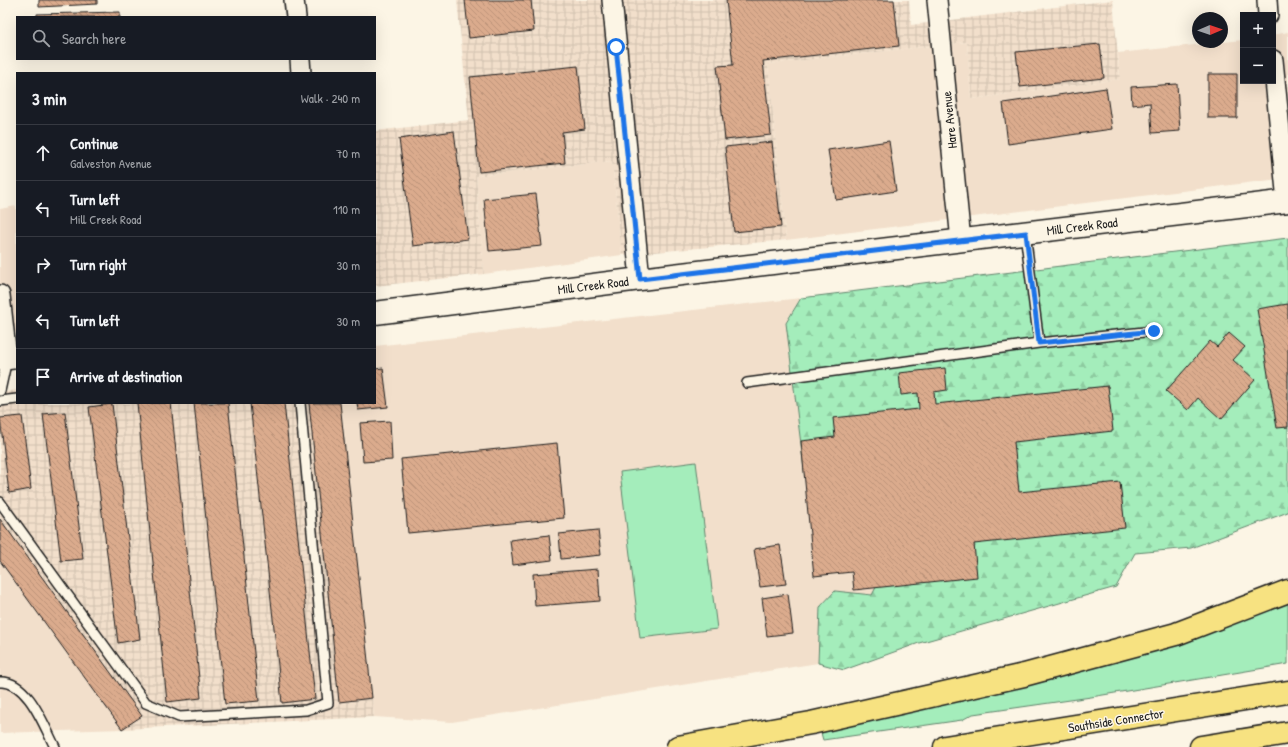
<!DOCTYPE html>
<meta charset="utf-8">
<style>
body{margin:0;font-family:"Patrick Hand",sans-serif;background:#242831;color:#f1f3f6}
.controls{position:absolute;right:12px;top:12px;display:grid;overflow:hidden;border-radius:0px;box-shadow:0 4px 16px #0002}
.controls button{width:36px;height:36px;display:grid;place-items:center;padding:0;border:0;border-bottom:1px solid #363941;background:#171b24;color:#f1f3f6;font:20px sans-serif}
.compass{position:absolute;left:1192px;top:12px;width:36px;height:36px;border-radius:50%;background:#171b24;box-shadow:0 4px 16px #0002;rotate:88deg}
.stop{position:absolute;width:12px;height:12px;margin:-9px;border:3px solid #1a73e8;border-radius:50%;background:#fff}
.stop.end{background:#1a73e8;border-color:#fff;box-shadow:0 1px 4px #0008}
.list{margin:0;padding:0;list-style:none}
h2{display:flex;justify-content:space-between;align-items:center;height:52px;margin:0;padding:0 16px;font-size:17px}
h2 small{font-size:13px;font-weight:400;color:#9ea1a6}
.list li{display:grid;grid-template-columns:26px 1fr auto;gap:12px;align-items:center;box-sizing:border-box;height:56px;padding:0 16px;border-top:1px solid #363941}
.list b{display:block;font-size:15px;white-space:nowrap}
.list p{margin:0;font-size:13px;white-space:nowrap;color:#9ea1a6}
.list em{font-size:13px;font-style:normal;color:#9ea1a6}
.icon{flex:none;width:22px;height:22px;fill:none;stroke:currentColor;stroke-width:2;stroke-linecap:round;stroke-linejoin:round}
.map{position:relative;flex:none;width:1288px;height:747px;overflow:hidden}
.search{position:absolute;background:#171b24;box-shadow:0 4px 16px #0002;left:16px;top:16px;width:360px;height:44px;display:flex;align-items:center;gap:10px;box-sizing:border-box;padding:0 14px;border-radius:0px;color:#9ea1a6;font-size:15px}
.panel{position:absolute;background:#171b24;box-shadow:0 4px 16px #0002;left:16px;top:72px;width:360px;height:332px;border-radius:0px}
.map>svg:first-child{display:block}
.built{fill:#f2dfcb}
.industrial{fill:url(#industrial-grid)}
.grass{fill:#a4edbb;stroke:#60846c}
.forest{fill:url(#forest-firs);stroke:#60846c}
.building{fill:url(#building-back-hatch);stroke:#1c1c1c}
.lines{fill:none;stroke-linecap:round;stroke-linejoin:round}
.service-casing{stroke:#1c1c1c;stroke-width:12}
.minor-casing{stroke:#1c1c1c;stroke-width:22}
.tertiary-casing{stroke:#1c1c1c;stroke-width:25}
.motorway-casing{stroke:#1c1c1c;stroke-width:25}
.service{stroke:#fcf5e5;stroke-width:9}
.minor{stroke:#fcf5e5;stroke-width:19}
.tertiary{stroke:#fcf5e5;stroke-width:22}
.motorway{stroke:#f7e281;stroke-width:22}
.route{stroke:#1a73e8;stroke-width:5}
.labels{text-anchor:middle;stroke-width:3;stroke-linejoin:round;paint-order:stroke}
.street-label{font-size:13px;fill:#1c1c1c;stroke:#fcf5e5}
</style>
<div class="map">
<svg width="1288" height="747" viewBox="0 0 1288 747">
<defs>
<pattern id="industrial-grid" width="8" height="8" patternUnits="userSpaceOnUse"><rect width="8" height="8" fill="#f2dfcb"/><path d="M0 4h8M4 0v8" fill="none" stroke="#cfbfae"/></pattern>
<pattern id="forest-firs" width="22" height="20" patternUnits="userSpaceOnUse"><rect width="22" height="20" fill="#a4edbb"/><path d="M5 1l3.5 6h-7zM16 11l3.5 6h-7z" fill="#8dcba0"/></pattern>
<pattern id="building-back-hatch" width="6" height="6" patternUnits="userSpaceOnUse"><rect width="6" height="6" fill="#dbab8d"/><path d="M-1 5l2 2M0 0l6 6M5-1l2 2" fill="none" stroke="#bb9379"/></pattern>
</defs>
<rect width="100%" height="100%" fill="#fcf5e5"/>
<filter id="ink" filterUnits="userSpaceOnUse"><feTurbulence type="fractalNoise" baseFrequency=".025" numOctaves="2"/><feDisplacementMap in="SourceGraphic" scale="8" xChannelSelector="R" yChannelSelector="G"/><feConvolveMatrix kernelMatrix="1 2 1 2 8 2 1 2 1" color-interpolation-filters="sRGB"/></filter>
<g filter="url(#ink)">
<!-- built -->
<path class="built" d="M 1288,32 L 1288,178 L 786,240 L 768,64 L 967,42 L 971,99 L 1120,79 L 1118,53 L 1243,40 L 1243,81 L 1273,81 L 1273,35 Z
M 612,161 L 622,255 L 484,274 L 476,176 Z
M 16,206 L 17,332 L 0,334 L 0,209 Z
M 801,298 L 786,323 L 887,566 L 872,595 L 835,591 L 820,607 L 818,663 L 452,722 L 374,717 L 340,403 L 375,403 L 375,346 Z
M 0,561 L 122,729 L 0,733 Z"/>
<!-- industrial -->
<path class="industrial" d="M 457,0 L 909,0 L 911,25 L 1113,0 L 1120,79 L 971,99 L 967,42 L 768,64 L 786,240 L 622,255 L 612,161 L 476,176 L 484,274 L 375,286 L 375,131 L 469,120 Z
M 17,390 L 17,403 L 340,403 L 374,717 L 122,729 L 0,561 L 0,393 Z"/>
<!-- grass -->
<path class="grass" d="M 696,462 L 717,629 L 640,638 L 620,472 Z
M 1288,600 L 1288,664 L 1091,697 L 973,714 L 962,720 L 823,740 L 821,733 Z"/>
<!-- forest -->
<path class="forest" d="M 1288,238 L 1288,512 L 1191,548 L 1135,553 L 1116,587 L 919,643 L 844,670 L 818,663 L 820,607 L 835,591 L 872,595 L 887,566 L 805,477 L 786,323 L 801,298 Z"/>
<!-- building -->
<path class="building" d="M 39,0 L 97,0 L 97,4 L 39,7 Z
M 465,0 L 531,0 L 534,31 L 469,38 Z
M 726,0 L 894,0 L 899,46 L 763,61 L 771,135 L 725,140 L 717,66 L 733,65 Z
M 120,12 L 120,17 L 37,17 L 37,14 Z
M 1100,44 L 1104,78 L 1020,87 L 1016,52 Z
M 578,66 L 585,129 L 562,132 L 565,163 L 479,172 L 470,77 Z
M 1208,74 L 1237,74 L 1237,118 L 1208,118 Z
M 1177,84 L 1180,131 L 1152,133 L 1150,103 L 1132,105 L 1131,87 Z
M 1106,88 L 1112,129 L 1008,144 L 1003,103 Z
M 454,131 L 468,239 L 413,246 L 399,139 Z
M 889,141 L 896,191 L 836,200 L 828,150 Z
M 772,142 L 781,227 L 734,232 L 725,147 Z
M 536,194 L 542,246 L 489,251 L 484,199 Z
M 1288,304 L 1288,427 L 1277,428 L 1257,309 Z
M 1229,333 L 1245,347 L 1233,360 L 1255,380 L 1221,419 L 1198,398 L 1188,410 L 1166,391 L 1210,341 L 1217,347 Z
M 383,368 L 388,407 L 358,410 L 357,403 L 375,403 L 375,369 Z
M 945,368 L 947,390 L 934,392 L 935,404 L 1108,386 L 1113,431 L 1014,442 L 1019,492 L 1120,482 L 1125,528 L 974,544 L 977,577 L 854,590 L 852,572 L 814,576 L 801,441 L 835,437 L 833,418 L 919,409 L 918,393 L 901,395 L 899,373 Z
M 137,403 L 171,403 L 201,698 L 167,702 Z
M 194,403 L 228,403 L 259,701 L 225,704 Z
M 250,403 L 284,403 L 315,699 L 282,703 Z
M 309,403 L 340,403 L 372,698 L 339,702 Z
M 112,404 L 140,639 L 118,643 L 89,407 Z
M 65,412 L 83,559 L 61,561 L 43,414 Z
M 22,416 L 31,489 L 9,493 L 0,418 Z
M 390,421 L 392,460 L 363,462 L 360,423 Z
M 557,443 L 564,518 L 408,533 L 401,459 Z
M 0,519 L 142,716 L 122,729 L 0,561 Z
M 598,530 L 601,555 L 561,559 L 559,534 Z
M 549,535 L 552,560 L 513,565 L 510,540 Z
M 780,545 L 786,584 L 760,587 L 754,549 Z
M 598,569 L 600,601 L 535,606 L 533,574 Z
M 788,594 L 793,633 L 767,636 L 762,598 Z"/>
<g class="lines">
<defs>
<path id="service" d="M 1025,233 L 1039,343 L 1154,331
M 747,383 L 1039,343
M 0,391 L 7,359
M 0,401 L 17,399
M 0,502 L 146,703 L 179,717 L 306,710 L 328,703 L 300,403
M 0,682 C 28,680 44,726 55,747"/>
<path id="minor" d="M 294,0 L 296,17
M 612,0 L 640,279
M 937,0 L 961,241
M 1267,0 L 1268,15
M 300,59 L 301,73
M 1273,60 L 1287,201
M 0,295 L 7,358"/>
<path id="tertiary" d="M 375,313 L 640,279 L 1288,201
M 0,359 L 17,357"/>
<path id="motorway" d="M 678,747 L 811,723 L 1024,675 L 1176,634 L 1288,591
M 945,747 L 1288,692
M 1201,747 L 1288,733"/>
</defs>
<!-- service casing -->
<use href="#service" class="service-casing"/>
<!-- minor casing -->
<use href="#minor" class="minor-casing"/>
<!-- tertiary casing -->
<use href="#tertiary" class="tertiary-casing"/>
<!-- motorway casing -->
<use href="#motorway" class="motorway-casing"/>
<!-- service -->
<use href="#service" class="service"/>
<!-- minor -->
<use href="#minor" class="minor"/>
<!-- tertiary -->
<use href="#tertiary" class="tertiary"/>
<!-- motorway -->
<use href="#motorway" class="motorway"/>
</g>
</g>
<g class="lines" filter="url(#ink)">
<!-- route -->
<path class="route" d="M 616,47 L 640,279 L 1026,233 L 1039,343 L 1154,331"/>
</g>
<g class="labels">
<!-- street labels -->
<g class="street-label">
<text transform="translate(949 120) rotate(-96)" y="5">Hare Avenue</text>
<text transform="translate(1082 226) rotate(-7)" y="5">Mill Creek Road</text>
<text transform="translate(593 285) rotate(-7)" y="5">Mill Creek Road</text>
<text transform="translate(1116 720) rotate(-9)" y="5">Southside Connector</text>
</g>
</g>
</svg>
<div class="controls">
<button>+</button>
<button>−</button>
</div>
<svg class="compass" viewBox="-18 -18 36 36"><path d="M0-13l5 13h-10z" fill="#e53935"/><path d="M0 13l5-13h-10z" fill="#9ea1a6"/></svg>
<div class="stop" style="left:616px;top:47px"></div>
<div class="stop end" style="left:1154px;top:331px"></div>
<div class="search"><svg class="icon" aria-label="search" viewBox="0 0 24 24"><circle cx="10" cy="10" r="6"/><path d="M15 15l6 6"/></svg>Search here</div>
<section class="panel">
<h2>3 min<small>Walk · 240 m</small></h2>
<ul class="list">
<li><svg class="icon" aria-label="ahead" viewBox="0 0 24 24"><path d="M12 20V5M6 11l6-6 6 6"/></svg><div><b>Continue</b><p>Galveston Avenue</p></div><em>70 m</em></li>
<li><svg class="icon" aria-label="left" viewBox="0 0 24 24"><path d="M17 20v-9H6M10 6l-5 5 5 5"/></svg><div><b>Turn left</b><p>Mill Creek Road</p></div><em>110 m</em></li>
<li><svg class="icon" aria-label="right" viewBox="0 0 24 24"><path d="M7 20v-9h11M14 6l5 5-5 5"/></svg><div><b>Turn right</b></div><em>30 m</em></li>
<li><svg class="icon" aria-label="left" viewBox="0 0 24 24"><path d="M17 20v-9H6M10 6l-5 5 5 5"/></svg><div><b>Turn left</b></div><em>30 m</em></li>
<li><svg class="icon" aria-label="arrive" viewBox="0 0 24 24"><path d="M6 21V4h12l-3 4 3 4H6"/></svg><div><b>Arrive at destination</b></div></li>
</ul>
</section>
</div>
